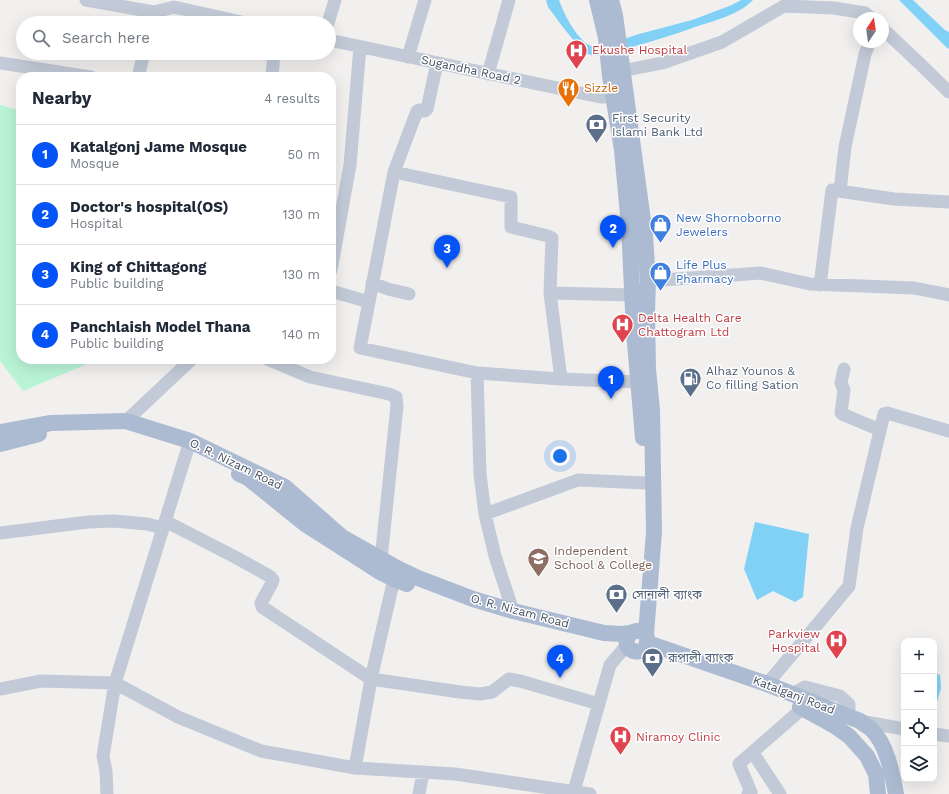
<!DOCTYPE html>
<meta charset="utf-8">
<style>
body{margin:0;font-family:"Work Sans","Noto Sans Bengali",sans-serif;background:#f2f2f3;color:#1f2937}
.controls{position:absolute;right:12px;bottom:12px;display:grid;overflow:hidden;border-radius:8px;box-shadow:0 4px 16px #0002}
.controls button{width:36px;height:36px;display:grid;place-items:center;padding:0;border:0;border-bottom:1px solid #e0e1e3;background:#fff;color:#1f2937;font:20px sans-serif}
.compass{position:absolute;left:853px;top:12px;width:36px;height:36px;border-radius:50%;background:#fff;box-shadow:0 4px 16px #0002;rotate:13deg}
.you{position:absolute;left:560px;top:456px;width:14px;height:14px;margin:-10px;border:3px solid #fff;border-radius:50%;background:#1a73e8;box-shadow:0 0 0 6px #1a73e833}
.badge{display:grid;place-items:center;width:26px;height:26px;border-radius:50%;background:#0453f7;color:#fff;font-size:13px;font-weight:700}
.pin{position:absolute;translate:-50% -33px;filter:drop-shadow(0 1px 2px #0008)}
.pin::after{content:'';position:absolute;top:21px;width:14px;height:12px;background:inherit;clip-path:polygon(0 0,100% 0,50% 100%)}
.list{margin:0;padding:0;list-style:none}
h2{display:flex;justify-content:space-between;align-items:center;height:52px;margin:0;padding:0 16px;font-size:17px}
h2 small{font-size:13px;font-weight:400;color:#747a83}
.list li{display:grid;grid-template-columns:26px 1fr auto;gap:12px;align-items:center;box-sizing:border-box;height:60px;padding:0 16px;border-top:1px solid #e0e1e3}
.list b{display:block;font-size:15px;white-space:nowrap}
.list p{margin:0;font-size:13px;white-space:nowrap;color:#747a83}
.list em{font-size:13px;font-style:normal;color:#747a83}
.icon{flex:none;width:22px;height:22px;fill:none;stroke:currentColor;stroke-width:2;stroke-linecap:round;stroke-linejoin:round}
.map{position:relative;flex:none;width:949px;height:794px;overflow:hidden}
.search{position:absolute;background:#fff;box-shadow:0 4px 16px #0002;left:16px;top:16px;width:320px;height:44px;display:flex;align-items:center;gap:10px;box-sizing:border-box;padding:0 14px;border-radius:22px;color:#747a83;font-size:15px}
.panel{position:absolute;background:#fff;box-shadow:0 4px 16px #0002;left:16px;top:72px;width:320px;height:292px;border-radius:16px}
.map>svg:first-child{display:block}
.green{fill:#b9f4d6}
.water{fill:#81d1f6}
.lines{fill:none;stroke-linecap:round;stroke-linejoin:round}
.minor{stroke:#c1cad6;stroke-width:13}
.major{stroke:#acbbd1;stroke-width:16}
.labels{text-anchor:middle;stroke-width:3;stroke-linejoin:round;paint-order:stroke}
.health-label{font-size:12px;fill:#be3a42;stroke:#fff;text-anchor:start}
.street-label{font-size:12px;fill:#45505f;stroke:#fff}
.food-label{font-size:12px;fill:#c56008;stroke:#fff;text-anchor:start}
.service-label{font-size:12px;fill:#4e5e75;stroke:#fff;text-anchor:start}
.shop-label{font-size:12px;fill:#366cbe;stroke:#fff;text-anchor:start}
.education-label{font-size:12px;fill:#785e54;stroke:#fff;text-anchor:start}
</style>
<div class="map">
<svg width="949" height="794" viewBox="0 0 949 794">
<rect width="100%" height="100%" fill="#f2efef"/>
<!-- green -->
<path class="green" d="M 0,105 L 21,111 L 21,359 L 99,359 L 23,391 L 0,361 Z"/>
<!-- water -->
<path class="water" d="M 546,0 L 559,0 C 564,14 575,35 587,44 C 590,45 593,47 596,48 L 639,34 L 692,20 L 732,5 L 741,0 L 753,0 C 741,13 718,20 701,25 C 668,37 633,47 599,56 L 591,55 L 583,52 L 562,26 L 548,7 Z
M 899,0 L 913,0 L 945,30 L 949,32 L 949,49 L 946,47 Z
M 755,522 L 809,534 L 803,597 L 795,602 L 773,591 L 757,600 L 744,569 Z
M 934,672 L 940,675 L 941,688 L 934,712 Z"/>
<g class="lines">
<!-- minor -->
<path class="minor" d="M 86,0 L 154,12 L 174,7 L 246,23
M 328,23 L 335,0
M 883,29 L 917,61 L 949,92
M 329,40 L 600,97 L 613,97
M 408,57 L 425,0
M 0,63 L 91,77
M 622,71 L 662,63 L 722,42 L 784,6 L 834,8 L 865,13 L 871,18
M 488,74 L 509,0
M 138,77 L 144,53
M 272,77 L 274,53
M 394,172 L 511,197 L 511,227 L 548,236 L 552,238 L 550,293
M 840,191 L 845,147 L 865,54 L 870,42
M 331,270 L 350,165 L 360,47
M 648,281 L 761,273 L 810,284 L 914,288 L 949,295
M 372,283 L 388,289 L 409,294
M 820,285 L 832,190 L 894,199 L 949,202
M 331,291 L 369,302 L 360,348 L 477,373 L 561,379 L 550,293 L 633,295
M 369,302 L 394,172 L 417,111 L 419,110 L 425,111 L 427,109 L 437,63
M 267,359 L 310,377 L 389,394 L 396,397 L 397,406 L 381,559
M 844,369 L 841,383 L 844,390 L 841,413 L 842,414 L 880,430
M 477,373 L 480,474 L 485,514 L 495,556 L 513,611
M 561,379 L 638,382
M 126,421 L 192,359
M 485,514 L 578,480 L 646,483
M 165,521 L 235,557 L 271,577 L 273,580 L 272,583 L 261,603 L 262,607 L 371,679 L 460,692 L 480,694 L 492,692 L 509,679 L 520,681 L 599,704
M 0,533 L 88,522 L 114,521 L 147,524 L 163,528
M 767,684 L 821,620 L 849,586 L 857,528 L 884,414 L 887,413 L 949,431
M 0,689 L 41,681 L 115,683 L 178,717 L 261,751 L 355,768 L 455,774 L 590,794
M 792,694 L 805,687 L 840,696 L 849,704 L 849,717
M 860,721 L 904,729
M 934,734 L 949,736
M 753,753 L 780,794
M 355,768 L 371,679 L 396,570
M 574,791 L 610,665 L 627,645
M 107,794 L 106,771 L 103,756 L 115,683 L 190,441
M 419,794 L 423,773
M 748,794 L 751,792 L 739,764 L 803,708"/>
<!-- major -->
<path class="major" d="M 597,0 L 606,38 L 610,76 L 622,150 L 629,226 L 634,331 L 643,438
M 611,0 L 615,15 L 645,235 L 648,281 L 647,311 L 648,369 L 652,410 L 654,532 L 646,634
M 0,432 L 51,423 L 126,421 L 190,441 L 285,487 L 342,537 L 397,568 L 418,578 L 473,599 L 513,611 L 604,633 L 623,634 L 630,633
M 0,444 L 39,434
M 239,474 L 248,478 L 305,524 L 380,572 L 394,579 L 407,584
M 636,631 L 641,631 L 646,634 C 653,658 623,655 627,639 C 629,634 631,632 636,631 Z
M 648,643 L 767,684 L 860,721 C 863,724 867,726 871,729 C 887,744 892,773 896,794
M 800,707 L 833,725 L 849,736 L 867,756 L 876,774 L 878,794"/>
</g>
<!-- icons -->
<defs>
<symbol id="hospital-pin" viewBox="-11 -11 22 30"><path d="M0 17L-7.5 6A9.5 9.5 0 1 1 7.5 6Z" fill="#e0444e" stroke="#fff"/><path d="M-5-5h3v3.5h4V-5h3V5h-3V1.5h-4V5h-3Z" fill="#fff"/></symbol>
<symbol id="restaurant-pin" viewBox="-11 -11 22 30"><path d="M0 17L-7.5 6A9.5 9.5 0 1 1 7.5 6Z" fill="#e8710a" stroke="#fff"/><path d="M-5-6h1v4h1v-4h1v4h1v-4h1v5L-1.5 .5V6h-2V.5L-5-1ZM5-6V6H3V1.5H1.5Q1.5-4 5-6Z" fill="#fff"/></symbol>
<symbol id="bank-pin" viewBox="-11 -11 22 30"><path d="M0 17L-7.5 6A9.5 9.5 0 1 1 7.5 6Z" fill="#5c6f8a" stroke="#fff"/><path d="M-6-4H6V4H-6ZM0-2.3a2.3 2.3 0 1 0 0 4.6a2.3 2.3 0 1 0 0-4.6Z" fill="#fff"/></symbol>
<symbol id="shop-pin" viewBox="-11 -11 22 30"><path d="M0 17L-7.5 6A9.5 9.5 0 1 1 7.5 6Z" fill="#3f7fe0" stroke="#fff"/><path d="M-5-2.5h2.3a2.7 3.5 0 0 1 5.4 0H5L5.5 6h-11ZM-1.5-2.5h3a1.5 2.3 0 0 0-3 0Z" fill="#fff"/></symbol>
<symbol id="fuel-pin" viewBox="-11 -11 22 30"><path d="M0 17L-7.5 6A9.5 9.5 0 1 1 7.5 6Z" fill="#5c6f8a" stroke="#fff"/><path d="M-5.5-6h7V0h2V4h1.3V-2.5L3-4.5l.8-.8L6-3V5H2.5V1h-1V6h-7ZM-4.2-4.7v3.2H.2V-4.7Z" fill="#fff"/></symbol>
<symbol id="school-pin" viewBox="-11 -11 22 30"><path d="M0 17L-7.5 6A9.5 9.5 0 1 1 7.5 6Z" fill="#8d6e63" stroke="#fff"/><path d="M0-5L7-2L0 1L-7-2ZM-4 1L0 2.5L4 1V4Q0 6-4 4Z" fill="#fff"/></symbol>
</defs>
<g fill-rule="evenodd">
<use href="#hospital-pin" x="564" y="38" width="25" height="34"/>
<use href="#restaurant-pin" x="556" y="76" width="25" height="34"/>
<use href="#bank-pin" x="584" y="112" width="25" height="34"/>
<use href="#shop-pin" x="648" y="212" width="25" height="34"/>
<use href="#shop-pin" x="648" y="260" width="25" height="34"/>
<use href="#hospital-pin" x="610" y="312" width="25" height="34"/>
<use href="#fuel-pin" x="678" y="366" width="25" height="34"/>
<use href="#school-pin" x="526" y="546" width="25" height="34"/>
<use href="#bank-pin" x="604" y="582" width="25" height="34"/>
<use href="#hospital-pin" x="824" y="628" width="25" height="34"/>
<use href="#bank-pin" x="640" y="646" width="25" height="34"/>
<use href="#hospital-pin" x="608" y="724" width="25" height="34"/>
</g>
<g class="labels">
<!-- health labels -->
<g class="health-label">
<text x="592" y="54">Ekushe Hospital</text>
<text x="638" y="322">Delta Health Care<tspan x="638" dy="14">Chattogram Ltd</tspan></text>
<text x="820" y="638" text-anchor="end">Parkview<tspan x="820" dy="14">Hospital</tspan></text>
<text x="636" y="741">Niramoy Clinic</text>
</g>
<!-- street labels -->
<g class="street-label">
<text transform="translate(471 70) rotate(12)" y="4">Sugandha Road 2</text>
<text transform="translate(236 464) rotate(26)" y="4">O. R. Nizam Road</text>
<text transform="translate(520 611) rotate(15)" y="4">O. R. Nizam Road</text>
<text transform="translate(794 695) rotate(21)" y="4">Katalganj Road</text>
</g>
<!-- food labels -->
<g class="food-label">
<text x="584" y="92">Sizzle</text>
</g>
<!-- service labels -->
<g class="service-label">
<text x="612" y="122">First Security<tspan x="612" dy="14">Islami Bank Ltd</tspan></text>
<text x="706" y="375">Alhaz Younos &amp;<tspan x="706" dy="14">Co filling Sation</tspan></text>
<text x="632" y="599">সোনালী ব্যাংক</text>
<text x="668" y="662">রূপালী ব্যাংক</text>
</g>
<!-- shop labels -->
<g class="shop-label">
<text x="676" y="222">New Shornoborno<tspan x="676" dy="14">Jewelers</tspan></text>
<text x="676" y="269">Life Plus<tspan x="676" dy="14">Pharmacy</tspan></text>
</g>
<!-- education labels -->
<g class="education-label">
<text x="554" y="555">Independent<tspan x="554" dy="14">School &amp; College</tspan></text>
</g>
</g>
</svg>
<div class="controls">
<button>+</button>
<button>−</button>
<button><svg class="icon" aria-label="locate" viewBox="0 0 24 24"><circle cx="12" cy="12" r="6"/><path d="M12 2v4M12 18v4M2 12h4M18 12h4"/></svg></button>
<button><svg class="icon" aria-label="layers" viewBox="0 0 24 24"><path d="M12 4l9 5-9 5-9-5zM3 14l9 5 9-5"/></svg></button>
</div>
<svg class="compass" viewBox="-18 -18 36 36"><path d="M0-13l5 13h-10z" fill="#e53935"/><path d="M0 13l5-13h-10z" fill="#747a83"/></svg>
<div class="you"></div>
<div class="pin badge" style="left:611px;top:399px">1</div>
<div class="pin badge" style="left:613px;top:248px">2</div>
<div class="pin badge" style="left:447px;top:268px">3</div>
<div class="pin badge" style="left:560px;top:678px">4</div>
<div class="search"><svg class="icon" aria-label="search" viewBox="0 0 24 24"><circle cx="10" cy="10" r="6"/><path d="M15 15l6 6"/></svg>Search here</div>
<section class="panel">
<h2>Nearby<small>4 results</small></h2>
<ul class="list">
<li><span class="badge">1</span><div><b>Katalgonj Jame Mosque</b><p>Mosque</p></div><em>50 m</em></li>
<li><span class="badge">2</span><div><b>Doctor's hospital(OS)</b><p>Hospital</p></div><em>130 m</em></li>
<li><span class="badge">3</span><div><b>King of Chittagong</b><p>Public building</p></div><em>130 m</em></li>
<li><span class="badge">4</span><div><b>Panchlaish Model Thana</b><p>Public building</p></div><em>140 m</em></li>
</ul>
</section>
</div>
